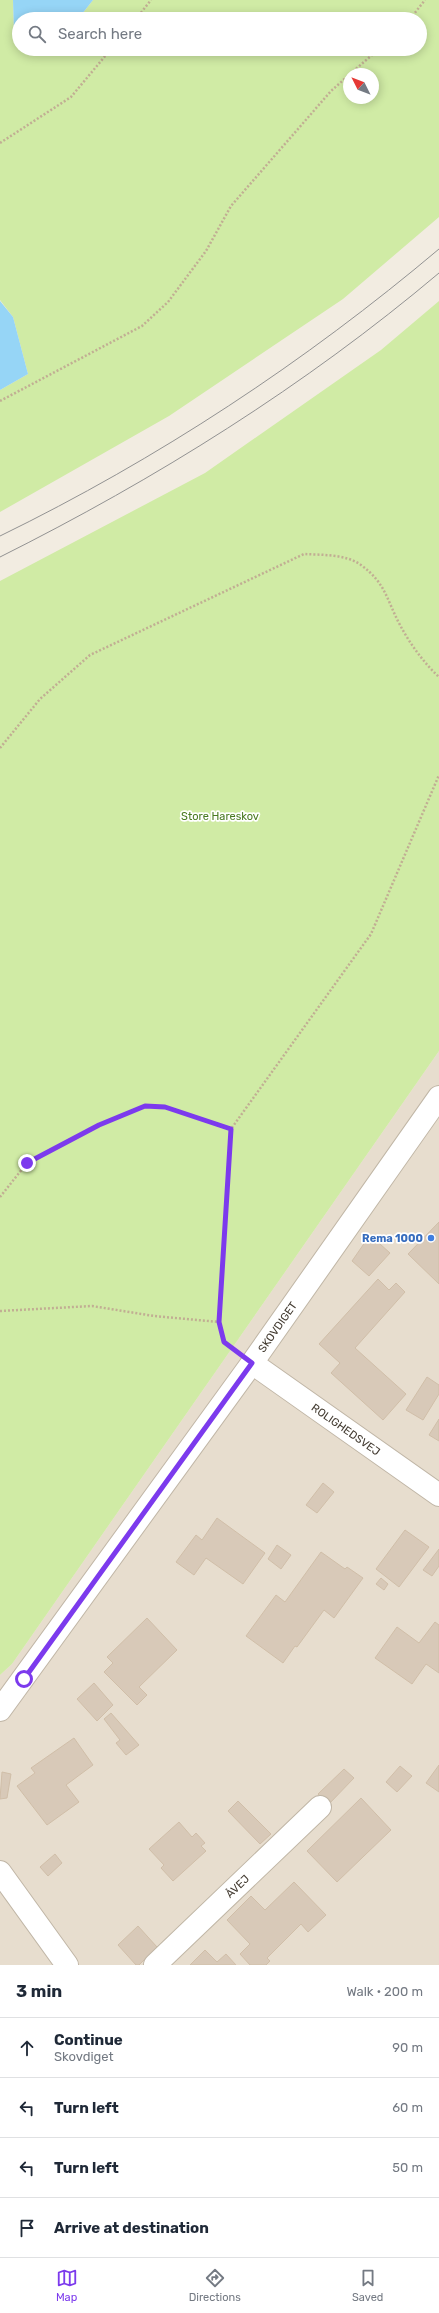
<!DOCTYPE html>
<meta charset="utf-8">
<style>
body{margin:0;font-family:Rubik,sans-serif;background:#f2f2f3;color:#1f2937}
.compass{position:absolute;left:343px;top:68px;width:36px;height:36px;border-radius:50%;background:#fff;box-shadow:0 2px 10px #0003;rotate:312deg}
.stop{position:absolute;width:12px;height:12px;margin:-9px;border:3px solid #7c3aed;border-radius:50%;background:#fff}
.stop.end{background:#7c3aed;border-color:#fff;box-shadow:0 1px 4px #0008}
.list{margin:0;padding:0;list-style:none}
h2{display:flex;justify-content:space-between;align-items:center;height:52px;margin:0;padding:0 16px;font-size:17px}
h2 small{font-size:13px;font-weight:400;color:#747a83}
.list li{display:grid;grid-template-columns:26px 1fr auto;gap:12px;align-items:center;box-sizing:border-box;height:60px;padding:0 16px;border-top:1px solid #e0e1e3}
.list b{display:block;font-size:15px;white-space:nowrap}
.list p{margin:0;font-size:13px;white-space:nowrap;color:#747a83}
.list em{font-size:13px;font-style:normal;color:#747a83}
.icon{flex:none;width:22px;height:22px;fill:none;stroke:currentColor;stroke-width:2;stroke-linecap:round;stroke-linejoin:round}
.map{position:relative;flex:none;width:439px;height:1965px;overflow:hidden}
.search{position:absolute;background:#fff;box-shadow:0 2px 10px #0003;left:12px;right:12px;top:12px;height:44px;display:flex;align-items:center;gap:10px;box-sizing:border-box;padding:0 14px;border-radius:22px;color:#747a83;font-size:15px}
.sheet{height:292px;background:#fff}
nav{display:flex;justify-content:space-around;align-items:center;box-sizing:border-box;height:56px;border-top:1px solid #e0e1e3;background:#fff;font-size:11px;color:#747a83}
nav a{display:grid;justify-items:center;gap:2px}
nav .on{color:#7c3aed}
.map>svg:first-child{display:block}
.residential{fill:#e7ddce}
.green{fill:#d0eba5;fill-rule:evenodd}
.water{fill:#96d5f6}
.building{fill:#d8c9b8;stroke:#d0bea8}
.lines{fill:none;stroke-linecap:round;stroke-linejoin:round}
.minor-casing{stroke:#c0b6a6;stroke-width:24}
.path{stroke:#c1ae93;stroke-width:2.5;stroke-dasharray:2 2;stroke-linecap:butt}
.minor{stroke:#fff;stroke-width:22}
.tram{stroke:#929292;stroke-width:1}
.route{stroke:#7c3aed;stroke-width:5}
.shop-dot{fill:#3f7fe0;stroke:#fff;stroke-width:1.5}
.labels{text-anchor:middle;stroke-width:3.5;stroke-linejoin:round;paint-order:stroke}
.park-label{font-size:11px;fill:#487921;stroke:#fff}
.shop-label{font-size:11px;font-weight:bold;fill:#366cbe;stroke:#fff;text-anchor:end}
.street-label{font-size:11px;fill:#433b31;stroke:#fff}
</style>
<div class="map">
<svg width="439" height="1965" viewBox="0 0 439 1965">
<rect width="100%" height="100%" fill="#f2ece1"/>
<!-- residential -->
<path class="residential" d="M 439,1051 L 439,1965 L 0,1965 L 0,1675 L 12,1664 Z"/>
<!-- green -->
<path class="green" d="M 0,0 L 13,0 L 14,32 L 19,39 L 19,49 L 420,49 L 420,19 L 78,19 L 93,0 L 439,0 L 439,217 L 343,299 L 169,416 L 0,512 L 0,390 L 28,374 L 13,317 L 0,300 ZM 349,74 L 373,74 L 373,98 L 349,98 Z
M 439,301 L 439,1051 L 12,1664 L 0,1675 L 0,581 L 205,473 L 381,350 Z"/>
<!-- water -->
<path class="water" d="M 13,0 L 93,0 L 78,19 L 19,19 L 19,39 L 14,32 Z
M 0,301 L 13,317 L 28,374 L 0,390 Z"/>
<!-- building -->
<path class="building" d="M 439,1222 L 439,1284 L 408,1254 Z
M 370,1235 L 390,1253 L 369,1276 L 352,1261 Z
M 378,1279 L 389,1290 L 396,1283 L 405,1292 L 355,1348 L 406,1394 L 383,1420 L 331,1373 L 340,1363 L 319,1344 Z
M 427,1377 L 439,1385 L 439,1394 L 423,1420 L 406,1410 Z
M 439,1419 L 439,1441 L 429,1435 Z
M 323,1483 L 334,1492 L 317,1513 L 306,1505 Z
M 217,1518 L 265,1553 L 243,1584 L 206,1558 L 194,1575 L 176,1562 L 196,1535 L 202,1540 Z
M 405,1530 L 429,1547 L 399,1587 L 376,1569 Z
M 277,1545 L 291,1555 L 281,1569 L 268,1559 Z
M 439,1549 L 439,1566 L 432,1576 L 423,1570 Z
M 321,1552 L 345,1569 L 347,1567 L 363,1578 L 334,1618 L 324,1610 L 297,1647 L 295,1646 L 283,1663 L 246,1636 L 276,1595 L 285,1602 Z
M 381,1578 L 388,1584 L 384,1590 L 376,1584 Z
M 147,1618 L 177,1650 L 139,1687 L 147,1695 L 137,1705 L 104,1672 L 113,1663 L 107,1657 Z
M 435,1622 L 439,1625 L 439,1673 L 426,1664 L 412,1684 L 375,1658 L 397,1627 L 419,1643 Z
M 94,1683 L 113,1705 L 97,1721 L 77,1699 Z
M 111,1713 L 139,1745 L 126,1755 L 116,1743 L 120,1740 L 104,1719 Z
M 74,1738 L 93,1765 L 66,1785 L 79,1802 L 47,1825 L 17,1786 L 35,1773 L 31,1768 Z
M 439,1765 L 439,1792 L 426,1783 Z
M 400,1766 L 412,1776 L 397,1792 L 386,1782 Z
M 344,1769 L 354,1778 L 328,1805 L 318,1794 Z
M 2,1772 L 11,1774 L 7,1798 L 0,1799 Z
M 361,1798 L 391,1830 L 337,1882 L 307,1851 Z
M 238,1801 L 271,1834 L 260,1844 L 228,1811 Z
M 179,1822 L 192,1837 L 196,1833 L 205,1843 L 201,1846 L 206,1851 L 173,1881 L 161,1868 L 164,1865 L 149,1849 Z
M 55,1854 L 62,1863 L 48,1876 L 40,1867 Z
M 294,1882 L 326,1915 L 308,1932 L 301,1924 L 267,1958 L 270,1961 L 266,1965 L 250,1965 L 240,1954 L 250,1944 L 227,1920 L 251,1896 L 265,1910 Z
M 138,1926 L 157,1947 L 139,1965 L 136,1965 L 118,1945 Z
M 205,1950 L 217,1962 L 226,1954 L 236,1965 L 190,1965 Z"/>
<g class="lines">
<defs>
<g id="minor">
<path id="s1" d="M 252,1363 L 439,1495"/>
<path id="s2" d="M 0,1710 L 252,1363 L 439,1097"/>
<path d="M 0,1872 L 67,1965"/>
<path id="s3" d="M 155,1965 L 320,1807"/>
</g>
</defs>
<!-- minor casing -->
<use href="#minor" class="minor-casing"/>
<!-- path -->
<path class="path" d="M 136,19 L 151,0
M 410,19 L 425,0
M 350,74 L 379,49
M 0,143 L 71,97 L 111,49
M 0,401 L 142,326 L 168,302 L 206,251 L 231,206 L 331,91 L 349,75
M 0,748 L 40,699 L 90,655 L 304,554 C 322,555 346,554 361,565 C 386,583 387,601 400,625 C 410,644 424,663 439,677
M 0,1197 L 27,1163 L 99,1125 L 145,1106 L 165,1107 L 231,1129
M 0,1311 L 92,1306 L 154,1316 L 219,1322
M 231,1347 L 224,1342 L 219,1322 L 231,1129 L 371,934 L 439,775"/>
<!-- minor -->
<use href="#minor" class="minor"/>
<!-- tram -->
<path class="tram" d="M 0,536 C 158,459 305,362 439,249
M 0,557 C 156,479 305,386 439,273"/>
</g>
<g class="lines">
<!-- route -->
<path class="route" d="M 24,1679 L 252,1363 L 224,1342 L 219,1322 L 231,1129 L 165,1107 L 145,1106 L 99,1125 L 27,1163"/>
</g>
<!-- markers -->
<circle class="shop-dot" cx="431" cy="1238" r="4"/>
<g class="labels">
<!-- park labels -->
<g class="park-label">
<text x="220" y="820">Store Hareskov</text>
</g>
<!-- shop labels -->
<g class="shop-label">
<text x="423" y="1242">Rema 1000</text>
</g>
<!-- street labels -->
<g class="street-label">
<text dy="4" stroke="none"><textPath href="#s2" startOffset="473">SKOVDIGET</textPath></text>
<text dy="4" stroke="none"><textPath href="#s1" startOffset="115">ROLIGHEDSVEJ</textPath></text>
<text dy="4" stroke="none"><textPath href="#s3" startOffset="114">ÅVEJ</textPath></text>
</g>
</g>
</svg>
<svg class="compass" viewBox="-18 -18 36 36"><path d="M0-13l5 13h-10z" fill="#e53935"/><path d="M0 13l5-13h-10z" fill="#747a83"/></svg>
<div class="stop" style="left:24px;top:1679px"></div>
<div class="stop end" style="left:27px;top:1163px"></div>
<div class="search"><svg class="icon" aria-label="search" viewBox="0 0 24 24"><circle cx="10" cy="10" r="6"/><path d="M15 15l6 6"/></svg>Search here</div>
</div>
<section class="sheet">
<h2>3 min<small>Walk · 200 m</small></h2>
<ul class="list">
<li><svg class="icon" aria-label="ahead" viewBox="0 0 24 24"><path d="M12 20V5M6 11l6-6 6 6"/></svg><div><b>Continue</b><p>Skovdiget</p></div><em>90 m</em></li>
<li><svg class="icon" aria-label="left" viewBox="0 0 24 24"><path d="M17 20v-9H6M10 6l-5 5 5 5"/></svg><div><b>Turn left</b></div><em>60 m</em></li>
<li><svg class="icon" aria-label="left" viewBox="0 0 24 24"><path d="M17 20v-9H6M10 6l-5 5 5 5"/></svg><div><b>Turn left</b></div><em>50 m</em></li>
<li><svg class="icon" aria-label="arrive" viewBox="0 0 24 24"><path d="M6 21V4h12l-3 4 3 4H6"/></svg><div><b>Arrive at destination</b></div></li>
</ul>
</section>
<nav>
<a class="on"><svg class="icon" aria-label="map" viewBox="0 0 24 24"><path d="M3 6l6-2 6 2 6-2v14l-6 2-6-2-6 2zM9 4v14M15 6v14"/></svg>Map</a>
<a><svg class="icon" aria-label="directions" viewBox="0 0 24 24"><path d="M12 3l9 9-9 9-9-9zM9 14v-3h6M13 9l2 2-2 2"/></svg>Directions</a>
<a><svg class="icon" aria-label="saved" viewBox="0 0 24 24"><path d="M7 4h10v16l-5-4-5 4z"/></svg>Saved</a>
</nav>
